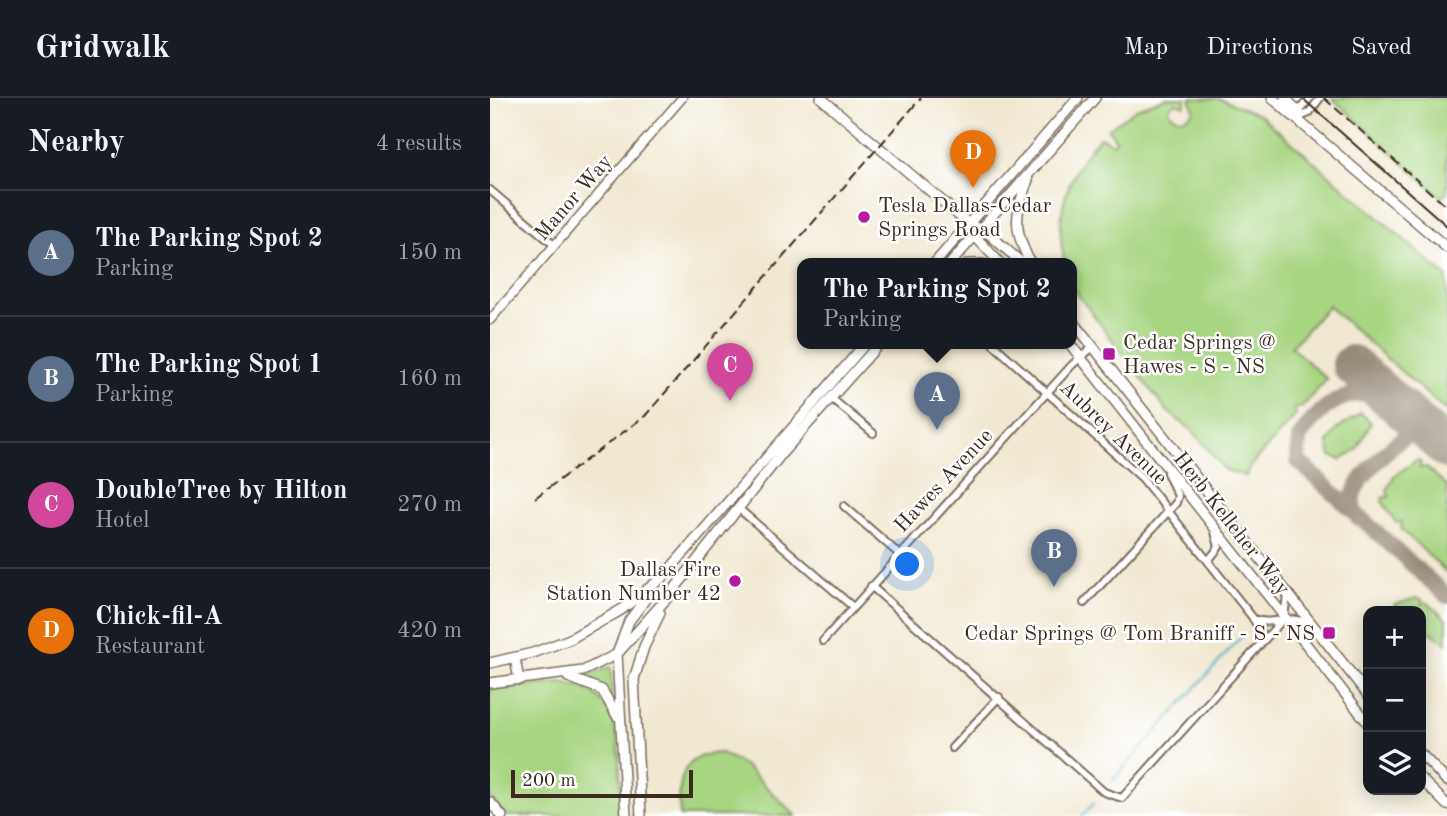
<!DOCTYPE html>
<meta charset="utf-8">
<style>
body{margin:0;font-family:"Old Standard TT",serif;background:#242831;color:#f1f3f6}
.controls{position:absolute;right:21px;bottom:21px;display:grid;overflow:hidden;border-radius:14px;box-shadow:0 4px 18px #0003}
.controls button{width:63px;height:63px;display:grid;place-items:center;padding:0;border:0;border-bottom:2px solid #363941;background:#171b24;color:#f1f3f6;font:35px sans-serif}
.scale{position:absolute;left:21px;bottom:18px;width:182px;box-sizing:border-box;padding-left:7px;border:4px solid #3b2a1e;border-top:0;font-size:19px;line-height:24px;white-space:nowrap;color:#3b2a1e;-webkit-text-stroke:5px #fff;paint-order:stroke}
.you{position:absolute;left:418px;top:467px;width:24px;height:24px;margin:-18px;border:5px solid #fff;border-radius:50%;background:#1a73e8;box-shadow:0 0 0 10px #1a73e833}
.badge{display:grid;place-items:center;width:46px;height:46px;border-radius:50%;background:#0b8043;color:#fff;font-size:23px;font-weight:700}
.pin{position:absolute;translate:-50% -58px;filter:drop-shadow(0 2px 4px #0008)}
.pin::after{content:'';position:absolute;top:37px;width:24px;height:21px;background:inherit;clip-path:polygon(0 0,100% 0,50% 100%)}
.popup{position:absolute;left:307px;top:160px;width:280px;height:91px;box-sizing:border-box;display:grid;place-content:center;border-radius:14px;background:#171b24;filter:drop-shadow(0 2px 5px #0005);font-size:23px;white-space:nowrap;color:#9ea1a6}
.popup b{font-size:26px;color:#f1f3f6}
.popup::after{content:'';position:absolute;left:50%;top:100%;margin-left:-14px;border:14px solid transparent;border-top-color:#171b24}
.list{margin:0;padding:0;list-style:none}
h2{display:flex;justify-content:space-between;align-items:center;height:91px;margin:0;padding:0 28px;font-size:30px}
h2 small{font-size:23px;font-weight:400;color:#9ea1a6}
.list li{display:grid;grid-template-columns:46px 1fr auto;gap:21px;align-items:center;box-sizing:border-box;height:126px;padding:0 28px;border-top:2px solid #363941}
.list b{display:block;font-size:26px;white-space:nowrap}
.list p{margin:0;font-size:23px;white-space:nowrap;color:#9ea1a6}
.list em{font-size:23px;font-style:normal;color:#9ea1a6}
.icon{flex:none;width:38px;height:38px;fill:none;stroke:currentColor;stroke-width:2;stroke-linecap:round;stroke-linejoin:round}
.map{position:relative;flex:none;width:957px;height:718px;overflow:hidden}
header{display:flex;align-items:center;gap:42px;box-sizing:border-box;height:98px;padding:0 35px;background:#171b24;border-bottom:2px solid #363941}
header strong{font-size:33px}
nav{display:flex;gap:38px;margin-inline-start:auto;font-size:24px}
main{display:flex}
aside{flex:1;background:#171b24}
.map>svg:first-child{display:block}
.green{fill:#a8d582;stroke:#728050;stroke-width:2}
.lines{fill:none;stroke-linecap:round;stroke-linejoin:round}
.stream{stroke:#43adc2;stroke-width:2}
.taxiway{stroke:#968978;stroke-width:16}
.runway{stroke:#968978;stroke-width:40}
.minor-casing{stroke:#7b6c5d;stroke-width:10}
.tertiary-casing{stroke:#7b6c5d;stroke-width:11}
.secondary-casing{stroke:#7b6c5d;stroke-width:12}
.minor{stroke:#fff;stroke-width:6}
.tertiary{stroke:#fff;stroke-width:8}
.secondary{stroke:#fff;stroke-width:9}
.tram{stroke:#3b2a1e;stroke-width:2}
.rail{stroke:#3b2a1e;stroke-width:2;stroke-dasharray:10 5;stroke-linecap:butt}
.poi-dot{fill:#b5179e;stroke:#fff;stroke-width:2.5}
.labels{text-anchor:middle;stroke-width:5;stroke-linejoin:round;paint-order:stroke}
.street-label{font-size:21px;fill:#3b2a1e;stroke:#fff}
.poi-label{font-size:21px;fill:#3b2a1e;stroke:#fff;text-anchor:start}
</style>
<header>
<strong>Gridwalk</strong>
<nav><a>Map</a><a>Directions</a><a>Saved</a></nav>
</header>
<main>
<aside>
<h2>Nearby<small>4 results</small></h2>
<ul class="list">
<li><span class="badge" style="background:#5c6f8a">A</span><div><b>The Parking Spot 2</b><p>Parking</p></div><em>150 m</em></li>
<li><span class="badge" style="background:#5c6f8a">B</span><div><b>The Parking Spot 1</b><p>Parking</p></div><em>160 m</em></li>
<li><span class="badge" style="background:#d1479c">C</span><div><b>DoubleTree by Hilton</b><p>Hotel</p></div><em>270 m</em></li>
<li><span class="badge" style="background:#e8710a">D</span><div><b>Chick-fil-A</b><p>Restaurant</p></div><em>420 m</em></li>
</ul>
</aside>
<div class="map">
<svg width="957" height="718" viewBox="0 0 957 718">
<rect width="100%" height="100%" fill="#fff"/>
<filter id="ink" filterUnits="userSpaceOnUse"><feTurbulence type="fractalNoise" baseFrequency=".0143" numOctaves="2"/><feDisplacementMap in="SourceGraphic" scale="14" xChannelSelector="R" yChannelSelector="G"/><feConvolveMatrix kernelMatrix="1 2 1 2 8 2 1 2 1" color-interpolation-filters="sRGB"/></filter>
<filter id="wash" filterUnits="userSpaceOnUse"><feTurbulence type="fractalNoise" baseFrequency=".00686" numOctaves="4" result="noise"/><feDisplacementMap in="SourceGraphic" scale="28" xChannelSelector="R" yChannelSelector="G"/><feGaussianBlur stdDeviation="1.57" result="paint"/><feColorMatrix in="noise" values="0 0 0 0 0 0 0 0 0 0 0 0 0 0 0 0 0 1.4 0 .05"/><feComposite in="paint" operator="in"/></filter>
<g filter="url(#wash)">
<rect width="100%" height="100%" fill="#f1e8d1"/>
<!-- green -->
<path class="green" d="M 676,0 L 695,0 L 695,8 L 685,5 L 679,10 L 681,16 C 690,23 697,21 704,13 L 700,0 L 731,1 L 770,17 L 957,179 L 957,314 L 838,208 L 801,249 L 837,281 L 811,310 L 804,310 L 806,317 L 760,368 L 756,378 L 735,372 L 704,334 L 677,313 L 588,197 L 582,185 L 582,166 L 575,166 C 563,117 577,75 610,39 L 623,46 L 626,42 L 618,31 L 646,11 Z
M 842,0 L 957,0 L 957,95 L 951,99 Z
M 871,315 L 881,325 L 867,351 L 851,362 L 841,358 L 838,345 L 847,331 Z
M 927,362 L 931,364 L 930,370 L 936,369 L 957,388 L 957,475 L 911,431 L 912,424 L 906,425 L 892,403 L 893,399 L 899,399 L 897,392 L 904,378 Z
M 926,500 L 932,501 L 932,506 L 937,504 L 957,522 L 957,546 L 931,527 L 931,513 L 906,513 L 904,507 Z
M 120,569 L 121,571 L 122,600 L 95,579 Z
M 72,585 C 140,591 128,666 131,718 L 17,718 L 0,700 L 0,591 Z
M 231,655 L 254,667 L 306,718 L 190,718 C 188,684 189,656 231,655 Z"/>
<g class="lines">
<!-- stream -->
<path class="stream" d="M 623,682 L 751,539
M 592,718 L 604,705"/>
<!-- taxiway -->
<path class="taxiway" d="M 903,303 C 861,285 832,305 809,340 L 808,363 L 957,498
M 868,420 C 864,413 862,406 863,399 C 865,382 910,336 926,334 L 948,343"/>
<!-- runway -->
<path class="runway" d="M 862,267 L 957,351"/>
</g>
</g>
<g filter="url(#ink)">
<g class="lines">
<defs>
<path id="minor" d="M 809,18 L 812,9 L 820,0
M 808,20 L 819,15 L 830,0
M 0,92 L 64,147
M 503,246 L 652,380 L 763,520 L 774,540
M 341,300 L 383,335
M 354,408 L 409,456
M 248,410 L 363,509
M 718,463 L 729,449 L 725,434
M 381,488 L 614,694 L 632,700 L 794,520 L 797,496
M 594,505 L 686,405 L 688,398 L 677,375
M 763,521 C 783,529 800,514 819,527
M 333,543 L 582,267 L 604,248
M 462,650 L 509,599"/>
<path id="tertiary" d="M 0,222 L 192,0"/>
<path id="secondary" d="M 331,0 L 479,126 L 499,136 L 533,166
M 782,0 L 957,150
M 795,0 L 805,10 L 808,20
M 538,82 C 524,117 523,132 541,166
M 481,134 L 511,166
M 444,166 L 588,0
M 460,166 L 605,0
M 478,166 L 493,166
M 582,222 L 878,597
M 580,246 L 878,625
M 25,560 L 29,582
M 0,565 L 43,555 L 80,541 L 131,512 L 173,479 L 375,246
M 78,579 L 112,592 L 127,618
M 0,585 L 93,573 L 127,556 L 178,499 L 293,354 L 389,246
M 931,656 L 957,683
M 931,681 L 957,707
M 0,704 L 12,718
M 136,718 L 127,556 L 139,523 L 162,492
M 151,718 L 144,581 L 154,549 L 170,515"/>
</defs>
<!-- minor casing -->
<use href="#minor" class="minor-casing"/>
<!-- tertiary casing -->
<use href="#tertiary" class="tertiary-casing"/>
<!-- secondary casing -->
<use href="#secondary" class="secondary-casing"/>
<!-- minor -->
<use href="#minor" class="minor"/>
<!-- tertiary -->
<use href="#tertiary" class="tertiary"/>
<!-- secondary -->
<use href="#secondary" class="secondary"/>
<!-- tram -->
<path class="tram" d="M 812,0 L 957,128"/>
<!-- rail -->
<path class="rail" d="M 834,0 L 957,109
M 45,400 L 155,318 L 431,0"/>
</g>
</g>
<!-- markers -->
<g class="poi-dot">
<circle cx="374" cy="119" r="7"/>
<rect x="612" y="249" width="14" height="14" rx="3.5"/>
<circle cx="245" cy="483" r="7"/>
<rect x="832" y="528" width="14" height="14" rx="3.5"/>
</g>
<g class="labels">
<!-- street labels -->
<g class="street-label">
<text transform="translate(83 99) rotate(-49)" y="7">Manor Way</text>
<text transform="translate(624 334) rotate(44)" y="7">Aubrey Avenue</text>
<text transform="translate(453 382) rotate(-47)" y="7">Hawes Avenue</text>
<text transform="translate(742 425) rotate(52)" y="7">Herb Kelleher Way</text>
</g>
<!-- poi labels -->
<g class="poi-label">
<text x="388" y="114">Tesla Dallas-Cedar<tspan x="388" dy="24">Springs Road</tspan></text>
<text x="633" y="251">Cedar Springs @<tspan x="633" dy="24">Hawes - S - NS</tspan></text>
<text x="231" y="478" text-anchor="end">Dallas Fire<tspan x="231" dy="24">Station Number 42</tspan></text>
<text x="825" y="542" text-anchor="end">Cedar Springs @ Tom Braniff - S - NS</text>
</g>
</g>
</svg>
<div class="controls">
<button>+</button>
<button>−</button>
<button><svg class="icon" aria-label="layers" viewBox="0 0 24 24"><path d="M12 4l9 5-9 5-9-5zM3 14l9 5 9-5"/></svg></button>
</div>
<div class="scale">200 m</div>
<div class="you"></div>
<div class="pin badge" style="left:447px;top:332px;background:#5c6f8a">A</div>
<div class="popup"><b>The Parking Spot 2</b>Parking</div>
<div class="pin badge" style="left:564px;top:489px;background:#5c6f8a">B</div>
<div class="pin badge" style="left:240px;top:303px;background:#d1479c">C</div>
<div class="pin badge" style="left:483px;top:90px;background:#e8710a">D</div>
</div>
</main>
